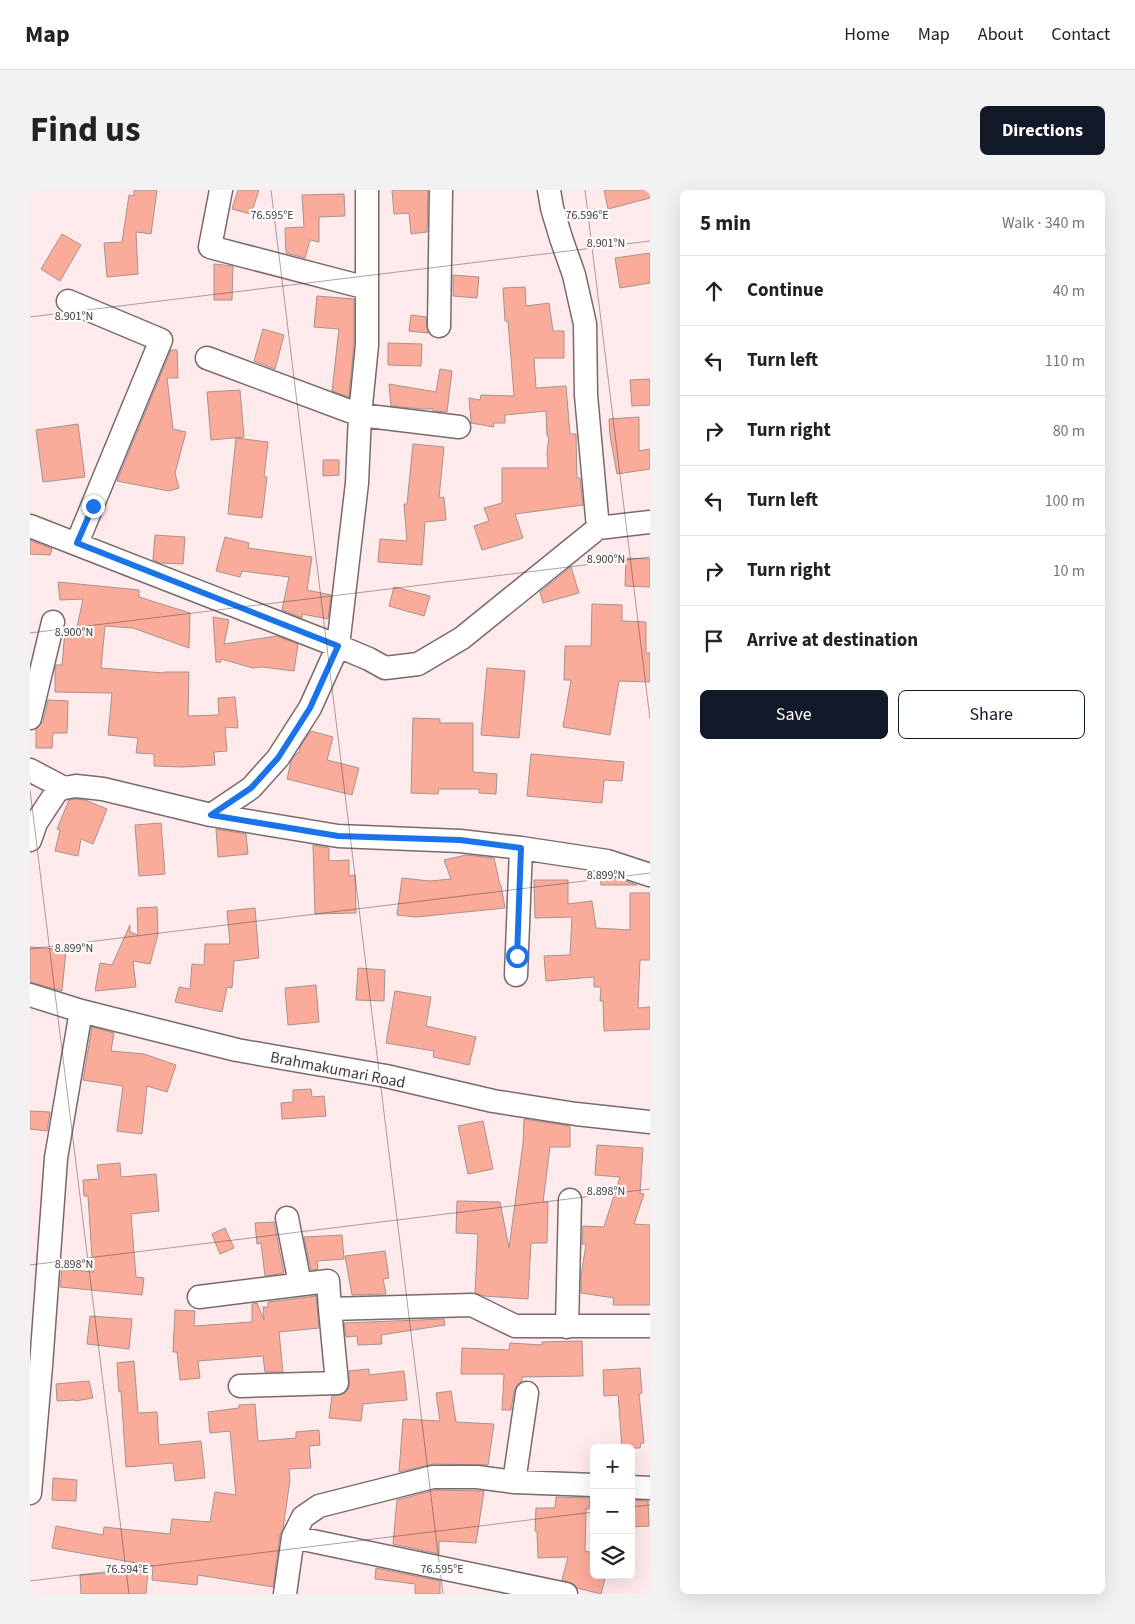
<!DOCTYPE html>
<meta charset="utf-8">
<style>
body{margin:0;font-family:"Source Sans 3",sans-serif;background:#f2f2f2;color:#222}
.controls{position:absolute;right:15px;bottom:15px;display:grid;overflow:hidden;border-radius:8px;box-shadow:0 5px 20px #0002}
.controls button{width:45px;height:45px;display:grid;place-items:center;padding:0;border:0;border-bottom:1px solid #e0e0e0;background:#fff;color:#222;font:25px sans-serif}
.stop{position:absolute;width:15px;height:15px;margin:-11px;border:4px solid #1a73e8;border-radius:50%;background:#fff}
.stop.end{background:#1a73e8;border-color:#fff;box-shadow:0 1px 5px #0008}
.list{margin:0;padding:0;list-style:none}
h2{display:flex;justify-content:space-between;align-items:center;height:65px;margin:0;padding:0 20px;font-size:21px}
h2 small{font-size:16px;font-weight:400;color:#767676}
.list li{display:grid;grid-template-columns:32px 1fr auto;gap:15px;align-items:center;box-sizing:border-box;height:70px;padding:0 20px;border-top:1px solid #e0e0e0}
.list b{display:block;font-size:19px;white-space:nowrap}
.list em{font-size:16px;font-style:normal;color:#767676}
.actions{display:flex;gap:10px;padding:15px 20px}
.actions a{flex:1;padding:11px 0;border:1px solid #111827;border-radius:8px;text-align:center;font-size:18px;color:#111827}
.actions .main{background:#111827;color:#fff}
.icon{flex:none;width:28px;height:28px;fill:none;stroke:currentColor;stroke-width:2;stroke-linecap:round;stroke-linejoin:round}
.map{position:relative;flex:none;width:620px;height:1404px;overflow:hidden;border-radius:8px}
header{display:flex;align-items:center;gap:30px;box-sizing:border-box;height:70px;padding:0 25px;background:#fff;border-bottom:1px solid #e0e0e0}
header strong{font-size:24px}
nav{display:flex;gap:28px;margin-inline-start:auto;font-size:18px}
.intro{display:flex;align-items:center;justify-content:space-between;box-sizing:border-box;height:120px;padding:0 30px}
h1{margin:0;font-size:35px}
.button{padding:12px 22px;border-radius:8px;background:#111827;color:#fff;font-size:18px;font-weight:700}
main{display:flex;gap:30px;padding:0 30px}
aside{flex:1;background:#fff;border-radius:8px;box-shadow:0 5px 20px #0002}
.map>svg:first-child{display:block}
.building{fill:#fbab9a;stroke:#a4928d}
.lines{fill:none;stroke-linecap:round;stroke-linejoin:round}
.minor-casing{stroke:#7a696a;stroke-width:25}
.minor{stroke:#fff;stroke-width:22}
.route{stroke:#1a73e8;stroke-width:6}
.ticks{fill:none;stroke:#403839;stroke-width:1;stroke-opacity:0.45}
.labels{text-anchor:middle;stroke-width:4.5;stroke-linejoin:round;paint-order:stroke}
.street-label{font-size:16px;fill:#403839;stroke:#fdfdfd}
.ticks-label{font-size:12px;text-anchor:middle;fill:#403839;stroke:#fdfdfd;stroke-width:4.5;stroke-linejoin:round;paint-order:stroke}
</style>
<header>
<strong>Map</strong>
<nav><a>Home</a><a>Map</a><a>About</a><a>Contact</a></nav>
</header>
<div class="intro"><h1>Find us</h1><a class="button">Directions</a></div>
<main>
<div class="map">
<svg width="620" height="1404" viewBox="0 0 620 1404">
<rect width="100%" height="100%" fill="#ffeaeb"/>
<!-- building -->
<path class="building" d="M 104,0 L 127,0 L 121,44 L 106,42 L 108,84 L 77,87 L 74,53 L 92,52 L 99,5 L 104,6 Z
M 208,0 L 229,0 L 221,24 L 202,19 Z
M 362,0 L 398,0 L 397,42 L 381,44 L 379,23 L 364,24 Z
M 574,0 L 620,0 L 620,8 L 578,19 Z
M 314,4 L 315,26 L 289,27 L 289,52 L 280,50 L 275,68 L 256,63 L 255,38 L 274,37 L 272,5 Z
M 32,44 L 51,55 L 30,91 L 11,79 Z
M 620,63 L 620,93 L 590,98 L 585,68 Z
M 184,74 L 203,76 L 202,110 L 184,110 Z
M 423,85 L 449,87 L 447,108 L 423,106 Z
M 495,97 L 496,116 L 519,113 L 523,141 L 534,141 L 534,168 L 504,168 L 506,198 L 536,196 L 540,244 L 546,244 L 547,288 L 550,288 L 553,315 L 485,324 L 493,348 L 452,360 L 444,336 L 459,331 L 454,318 L 472,313 L 472,278 L 518,278 L 517,263 L 519,246 L 517,246 L 516,221 L 475,225 L 475,233 L 463,233 L 464,237 L 441,233 L 441,231 L 439,208 L 450,210 L 451,205 L 484,206 L 478,131 L 475,131 L 473,98 Z
M 287,106 L 324,109 L 324,154 L 319,207 L 302,201 L 309,139 L 284,137 Z
M 381,125 L 396,127 L 398,143 L 379,141 Z
M 233,139 L 254,145 L 245,179 L 224,171 Z
M 358,153 L 392,154 L 391,176 L 358,175 Z
M 141,160 L 147,160 L 148,188 L 137,188 L 143,239 L 156,242 L 145,283 L 149,298 L 139,301 L 87,291 Z
M 410,179 L 422,181 L 417,222 L 403,221 L 403,219 L 392,219 L 361,216 L 359,194 L 406,202 Z
M 620,189 L 620,215 L 602,216 L 600,190 Z
M 210,200 L 214,247 L 181,250 L 177,202 Z
M 609,227 L 609,261 L 620,259 L 620,279 L 587,284 L 580,246 L 579,229 Z
M 48,234 L 55,287 L 13,292 L 6,240 Z
M 206,248 L 238,252 L 234,287 L 237,287 L 232,328 L 198,324 Z
M 383,254 L 414,257 L 409,308 L 414,307 L 416,330 L 395,332 L 392,375 L 348,372 L 350,349 L 377,351 L 374,314 L 377,314 Z
M 293,270 L 309,270 L 309,285 L 293,286 Z
M 125,345 L 155,347 L 153,374 L 130,373 L 123,370 Z
M 195,347 L 219,353 L 218,358 L 282,367 L 277,400 L 301,405 L 298,429 L 272,424 L 272,428 L 252,420 L 259,387 L 212,381 L 210,387 L 186,381 Z
M 0,350 L 22,359 L 20,365 L 0,364 Z
M 596,368 L 620,369 L 620,397 L 595,396 Z
M 541,377 L 549,403 L 513,413 L 510,402 Z
M 28,392 L 109,400 L 109,407 L 160,423 L 159,458 L 103,438 L 75,436 L 71,478 L 134,483 L 134,482 L 159,482 L 158,526 L 189,525 L 188,508 L 205,507 L 208,538 L 195,537 L 197,561 L 184,562 L 185,575 L 153,577 L 124,576 L 124,564 L 106,563 L 108,548 L 78,545 L 82,503 L 25,502 L 25,479 L 26,475 L 32,475 L 35,441 L 46,442 L 53,409 L 30,410 Z
M 364,397 L 400,406 L 394,426 L 359,416 Z
M 562,414 L 592,415 L 592,431 L 616,432 L 616,463 L 620,463 L 620,492 L 589,491 L 580,545 L 533,537 L 541,490 L 534,490 L 535,456 L 561,456 Z
M 183,427 L 199,430 L 194,454 L 247,446 L 268,454 L 264,481 L 232,477 L 223,478 L 191,469 L 191,472 L 186,472 Z
M 457,478 L 495,481 L 489,548 L 451,545 Z
M 18,510 L 38,511 L 37,543 L 23,543 L 22,558 L 6,558 L 6,539 L 13,532 Z
M 383,528 L 410,529 L 410,533 L 443,533 L 443,582 L 467,584 L 466,604 L 449,603 L 449,599 L 409,599 L 408,604 L 381,603 Z
M 281,541 L 303,547 L 297,570 L 329,578 L 322,605 L 257,589 L 261,571 L 267,563 L 269,563 L 270,557 Z
M 501,564 L 594,572 L 592,591 L 574,590 L 572,613 L 497,606 Z
M 46,609 L 55,610 L 77,619 L 63,654 L 51,649 L 48,666 L 25,661 L 30,640 L 27,639 L 39,610 Z
M 131,633 L 135,684 L 109,686 L 105,635 Z
M 186,639 L 216,644 L 218,664 L 188,667 Z
M 283,655 L 299,658 L 299,671 L 319,670 L 319,686 L 325,685 L 326,723 L 285,724 Z
M 436,665 L 464,668 L 470,695 L 471,695 L 475,718 L 386,727 L 367,725 L 372,688 L 400,691 L 421,689 L 414,670 Z
M 570,683 L 574,684 L 607,695 L 571,695 Z
M 504,690 L 538,690 L 538,714 L 562,711 L 566,738 L 600,740 L 600,703 L 620,703 L 620,770 L 610,770 L 608,818 L 620,817 L 620,839 L 574,841 L 573,811 L 570,811 L 571,797 L 564,797 L 564,787 L 516,791 L 514,766 L 540,765 L 542,727 L 505,728 Z
M 127,717 L 128,744 L 120,774 L 103,771 L 106,797 L 65,801 L 70,773 L 82,775 L 100,735 L 100,742 L 108,745 L 107,718 Z
M 225,718 L 229,768 L 204,771 L 202,798 L 197,797 L 192,822 L 145,812 L 149,797 L 160,799 L 162,774 L 174,775 L 175,754 L 200,754 L 197,721 Z
M 0,757 L 36,760 L 32,801 L 0,792 Z
M 328,778 L 355,780 L 354,811 L 326,810 Z
M 286,795 L 289,832 L 258,835 L 255,798 Z
M 365,801 L 401,807 L 396,836 L 446,847 L 439,875 L 403,867 L 404,861 L 356,853 Z
M 62,837 L 84,843 L 81,861 L 114,864 L 146,875 L 137,902 L 117,896 L 112,944 L 87,941 L 93,896 L 53,890 Z
M 281,899 L 282,907 L 294,906 L 296,926 L 252,929 L 251,913 L 263,912 L 263,900 Z
M 0,921 L 20,922 L 17,941 L 0,939 Z
M 494,929 L 540,936 L 540,957 L 520,957 L 513,1012 L 518,1012 L 517,1053 L 501,1053 L 498,1109 L 454,1106 L 445,1103 L 448,1044 L 426,1043 L 427,1011 L 470,1012 L 479,1058 L 493,954 Z
M 453,931 L 463,979 L 438,984 L 428,936 Z
M 567,955 L 613,958 L 610,1003 L 614,1004 L 604,1034 L 620,1035 L 620,1115 L 583,1115 L 584,1108 L 551,1103 L 551,1086 L 556,1054 L 552,1054 L 553,1036 L 574,1037 L 590,987 L 565,985 Z
M 90,973 L 91,987 L 126,984 L 129,1021 L 101,1024 L 106,1087 L 114,1088 L 112,1105 L 30,1097 L 32,1079 L 63,1082 L 58,1006 L 54,1006 L 53,990 L 69,989 L 67,975 Z
M 244,1032 L 254,1083 L 235,1086 L 231,1053 L 227,1054 L 225,1033 Z
M 195,1038 L 204,1058 L 190,1064 L 182,1044 Z
M 312,1045 L 314,1069 L 287,1071 L 288,1079 L 281,1080 L 274,1047 Z
M 355,1061 L 359,1088 L 353,1089 L 356,1104 L 322,1105 L 315,1066 Z
M 286,1106 L 289,1138 L 249,1142 L 253,1182 L 235,1182 L 233,1166 L 168,1171 L 170,1188 L 150,1190 L 147,1162 L 143,1162 L 145,1120 L 165,1121 L 164,1136 L 222,1132 L 222,1114 L 227,1113 L 234,1130 L 233,1117 L 238,1117 L 238,1112 Z
M 60,1126 L 102,1129 L 99,1159 L 57,1154 Z
M 414,1129 L 415,1135 L 351,1145 L 352,1154 L 328,1155 L 327,1146 L 316,1147 L 314,1133 Z
M 552,1151 L 553,1186 L 492,1187 L 492,1191 L 487,1195 L 484,1201 L 481,1220 L 472,1220 L 474,1184 L 431,1184 L 432,1158 L 479,1160 L 480,1153 L 512,1155 L 512,1152 Z
M 104,1171 L 108,1223 L 127,1222 L 129,1255 L 171,1251 L 175,1288 L 145,1291 L 143,1273 L 96,1277 L 91,1201 L 89,1202 L 87,1173 Z
M 610,1178 L 612,1203 L 609,1204 L 614,1253 L 611,1253 L 610,1258 L 592,1258 L 588,1205 L 574,1206 L 573,1180 Z
M 339,1179 L 339,1185 L 374,1181 L 377,1210 L 333,1214 L 331,1231 L 299,1228 L 302,1206 L 314,1204 L 319,1198 L 319,1181 Z
M 59,1191 L 63,1208 L 45,1211 L 45,1210 L 27,1211 L 26,1194 Z
M 421,1201 L 426,1232 L 464,1234 L 458,1275 L 403,1274 L 369,1282 L 373,1229 L 410,1231 L 406,1203 Z
M 225,1214 L 228,1251 L 266,1248 L 266,1242 L 289,1240 L 290,1255 L 279,1256 L 281,1278 L 259,1279 L 260,1290 L 253,1339 L 250,1345 L 243,1397 L 168,1385 L 167,1395 L 122,1390 L 123,1376 L 22,1358 L 26,1336 L 73,1345 L 74,1337 L 140,1344 L 142,1329 L 180,1332 L 185,1302 L 206,1305 L 200,1241 L 180,1243 L 178,1222 L 209,1218 L 209,1215 Z
M 23,1288 L 47,1290 L 46,1311 L 22,1310 Z
M 405,1300 L 454,1301 L 446,1353 L 409,1351 L 409,1364 L 363,1354 L 367,1310 Z
M 526,1307 L 560,1308 L 559,1319 L 556,1319 L 555,1361 L 564,1363 L 564,1385 L 576,1385 L 571,1404 L 547,1398 L 544,1394 L 532,1390 L 538,1367 L 508,1368 L 507,1341 L 505,1341 L 506,1318 L 525,1318 Z
M 601,1310 L 618,1311 L 619,1336 L 601,1337 Z
M 346,1378 L 410,1391 L 410,1404 L 385,1404 L 385,1394 L 345,1389 Z
M 118,1380 L 116,1404 L 51,1404 L 50,1385 Z"/>
<g class="lines">
<defs>
<path id="minor" d="M 191,0 L 180,57 L 337,98
M 38,111 L 131,150 L 47,353
M 409,136 L 411,0
M 177,168 L 330,225 L 429,237
M 0,336 L 308,456 L 339,469 L 355,478 L 388,474 L 432,448 L 568,338 L 556,205 L 555,134 L 544,85 L 531,48 L 522,18 L 519,0
M 568,338 L 620,332
M 0,528 L 23,432
M 0,580 L 34,598
M 181,625 L 221,598 L 248,568 L 280,518 L 308,456 L 327,293 L 330,225 L 337,155 L 337,0
M 0,650 L 6,633 L 27,601 L 34,598 L 46,596 L 73,599 L 181,625 L 308,646 L 430,651 L 491,658 L 577,671 L 620,685
M 486,785 L 491,658
M 0,805 L 51,821 L 207,860 L 356,886 L 463,911 L 546,924 L 620,932
M 257,1028 L 270,1094
M 169,1107 L 298,1091 L 300,1119
M 537,1137 L 540,1010
M 210,1196 L 307,1193 L 300,1119 L 442,1115 L 485,1136 L 620,1136
M 484,1292 L 497,1203
M 601,1297 L 620,1298
M 0,1303 L 11,1176 L 26,968 L 51,821
M 263,1347 L 536,1404
M 255,1404 L 263,1347 L 273,1327 L 289,1316 L 403,1287 L 447,1287 L 484,1292 L 564,1295"/>
</defs>
<!-- minor casing -->
<use href="#minor" class="minor-casing"/>
<!-- minor -->
<use href="#minor" class="minor"/>
</g>
<g class="lines">
<!-- route -->
<path class="route" d="M 63,316 L 47,353 L 308,456 L 280,518 L 248,568 L 221,598 L 181,625 L 308,646 L 430,650 L 491,658 L 487,766"/>
</g>
<!-- ticks -->
<path class="ticks" d="M 241,0 L 413,1404M 555,0 L 620,529M 0,127 L 620,51M 0,443 L 620,367M 0,600 L 99,1404M 0,759 L 620,683M 0,1075 L 620,999M 601,1317 L 620,1315M 0,1391 L 564,1322"/>
<g class="labels">
<!-- street labels -->
<g class="street-label">
<text transform="translate(308 879) rotate(11)" y="6">Brahmakumari Road</text>
</g>
</g>
<g class="ticks-label">
<text x="242" y="29">76.595°E</text>
<text x="557" y="29">76.596°E</text>
<text x="576" y="57">8.901°N</text>
<text x="44" y="130">8.901°N</text>
<text x="576" y="373">8.900°N</text>
<text x="44" y="446">8.900°N</text>
<text x="576" y="689">8.899°N</text>
<text x="44" y="762">8.899°N</text>
<text x="576" y="1005">8.898°N</text>
<text x="44" y="1078">8.898°N</text>
<text x="97" y="1383">76.594°E</text>
<text x="412" y="1383">76.595°E</text>
</g>
</svg>
<div class="controls">
<button>+</button>
<button>−</button>
<button><svg class="icon" aria-label="layers" viewBox="0 0 24 24"><path d="M12 4l9 5-9 5-9-5zM3 14l9 5 9-5"/></svg></button>
</div>
<div class="stop" style="left:487px;top:766px"></div>
<div class="stop end" style="left:63px;top:316px"></div>
</div>
<aside>
<h2>5 min<small>Walk · 340 m</small></h2>
<ul class="list">
<li><svg class="icon" aria-label="ahead" viewBox="0 0 24 24"><path d="M12 20V5M6 11l6-6 6 6"/></svg><div><b>Continue</b></div><em>40 m</em></li>
<li><svg class="icon" aria-label="left" viewBox="0 0 24 24"><path d="M17 20v-9H6M10 6l-5 5 5 5"/></svg><div><b>Turn left</b></div><em>110 m</em></li>
<li><svg class="icon" aria-label="right" viewBox="0 0 24 24"><path d="M7 20v-9h11M14 6l5 5-5 5"/></svg><div><b>Turn right</b></div><em>80 m</em></li>
<li><svg class="icon" aria-label="left" viewBox="0 0 24 24"><path d="M17 20v-9H6M10 6l-5 5 5 5"/></svg><div><b>Turn left</b></div><em>100 m</em></li>
<li><svg class="icon" aria-label="right" viewBox="0 0 24 24"><path d="M7 20v-9h11M14 6l5 5-5 5"/></svg><div><b>Turn right</b></div><em>10 m</em></li>
<li><svg class="icon" aria-label="arrive" viewBox="0 0 24 24"><path d="M6 21V4h12l-3 4 3 4H6"/></svg><div><b>Arrive at destination</b></div></li>
</ul>
<div class="actions"><a class="main">Save</a><a>Share</a></div>
</aside>
</main>
